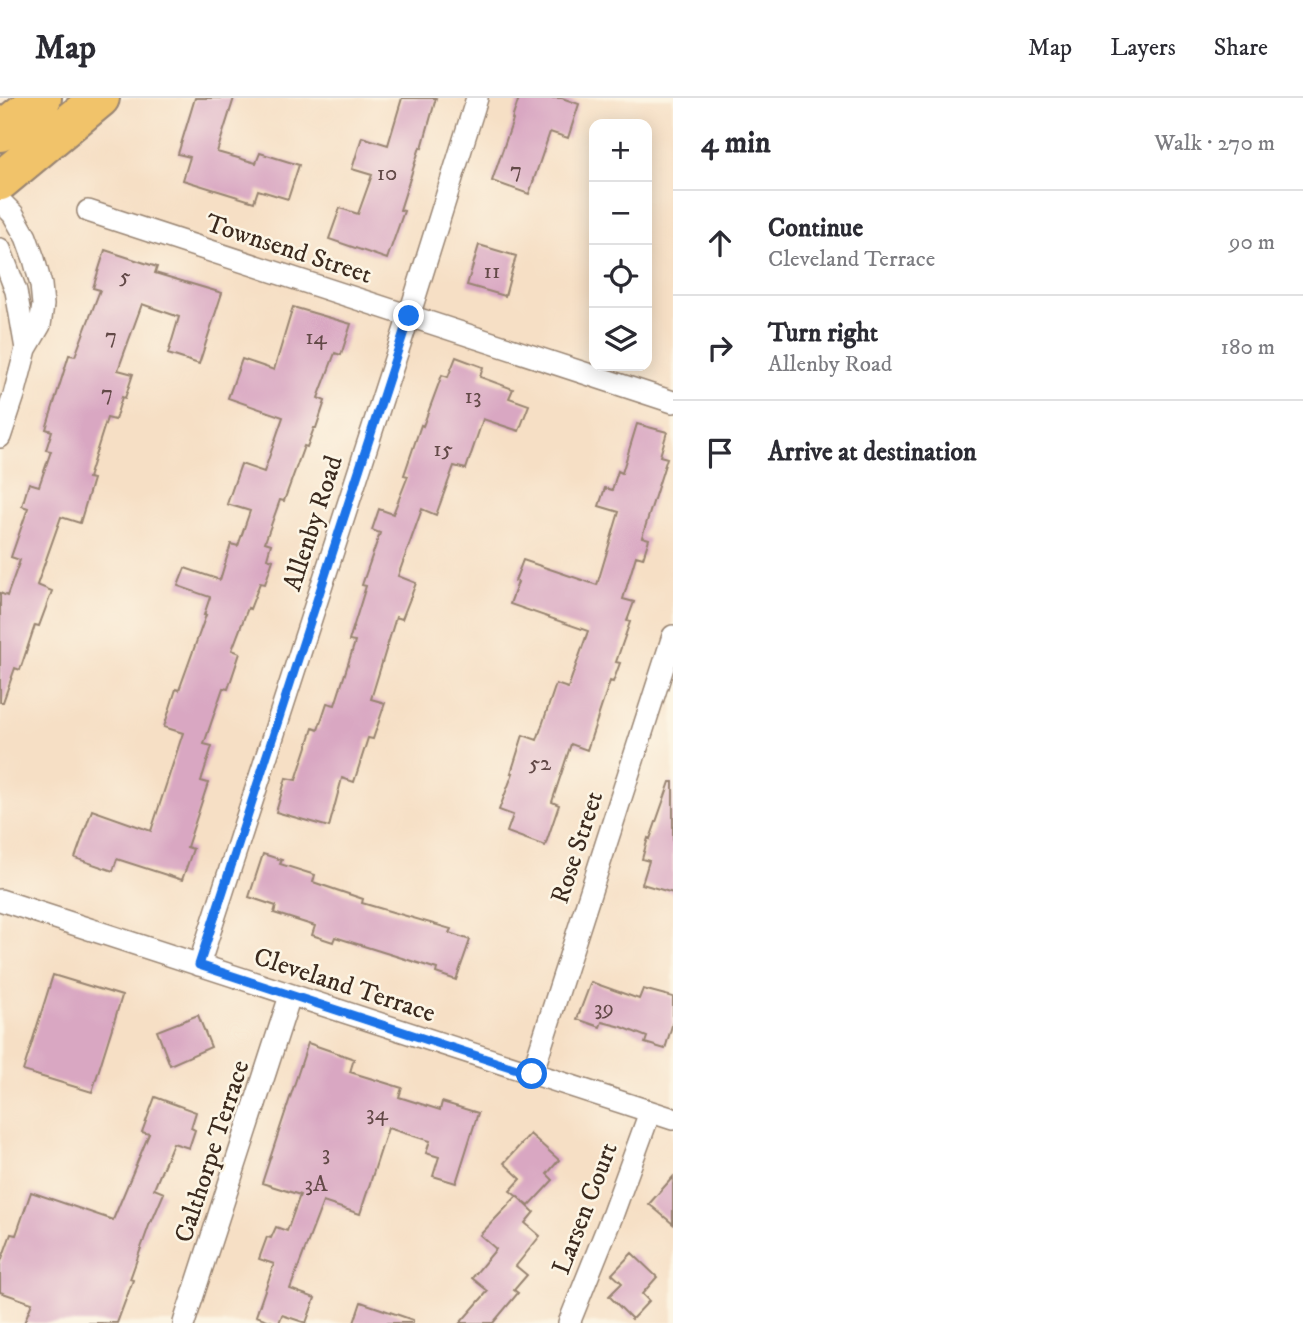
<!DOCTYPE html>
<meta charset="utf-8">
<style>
body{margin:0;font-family:"IM FELL DW Pica",serif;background:#f7f7f7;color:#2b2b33}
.controls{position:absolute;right:21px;top:21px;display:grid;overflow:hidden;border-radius:14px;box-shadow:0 4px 18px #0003}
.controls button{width:63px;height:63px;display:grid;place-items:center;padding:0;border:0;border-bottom:2px solid #e1e1e2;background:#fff;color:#2b2b33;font:35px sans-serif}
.stop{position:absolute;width:21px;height:21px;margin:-16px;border:5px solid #1a73e8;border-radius:50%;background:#fff}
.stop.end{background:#1a73e8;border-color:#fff;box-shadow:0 2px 7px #0008}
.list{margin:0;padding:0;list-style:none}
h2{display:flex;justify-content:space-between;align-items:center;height:91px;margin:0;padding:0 28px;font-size:30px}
h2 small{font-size:23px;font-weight:400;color:#7c7c81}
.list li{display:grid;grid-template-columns:46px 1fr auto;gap:21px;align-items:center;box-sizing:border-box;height:105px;padding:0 28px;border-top:2px solid #e1e1e2}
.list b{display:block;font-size:26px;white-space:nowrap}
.list p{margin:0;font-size:23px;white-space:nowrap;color:#7c7c81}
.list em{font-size:23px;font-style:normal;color:#7c7c81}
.icon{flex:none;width:38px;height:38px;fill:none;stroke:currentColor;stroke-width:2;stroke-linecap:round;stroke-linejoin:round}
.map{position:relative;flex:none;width:673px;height:1225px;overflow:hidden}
header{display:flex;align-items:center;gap:42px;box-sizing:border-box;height:98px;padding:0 35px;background:#fff;border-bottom:2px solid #e1e1e2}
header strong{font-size:33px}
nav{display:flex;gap:38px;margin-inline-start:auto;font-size:24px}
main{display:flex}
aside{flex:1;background:#fff}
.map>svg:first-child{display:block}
.building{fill:#d9a7c2}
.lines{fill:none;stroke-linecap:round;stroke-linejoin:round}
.street-casing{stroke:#988472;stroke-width:24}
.highway-casing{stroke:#988472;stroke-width:42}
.street{stroke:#fff;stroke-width:21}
.highway{stroke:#f1c36a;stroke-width:38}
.route{stroke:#1a73e8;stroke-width:9}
.labels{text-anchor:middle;stroke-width:5;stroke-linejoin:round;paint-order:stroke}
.number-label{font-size:23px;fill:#624947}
.street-label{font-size:26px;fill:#3b2a1e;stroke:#fcf5e5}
</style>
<header>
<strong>Map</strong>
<nav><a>Map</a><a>Layers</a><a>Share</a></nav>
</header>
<main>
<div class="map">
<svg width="673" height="1225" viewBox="0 0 673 1225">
<rect width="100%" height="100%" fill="#fcf5e5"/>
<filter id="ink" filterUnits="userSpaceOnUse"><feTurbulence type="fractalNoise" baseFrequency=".0143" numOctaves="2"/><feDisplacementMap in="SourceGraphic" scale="14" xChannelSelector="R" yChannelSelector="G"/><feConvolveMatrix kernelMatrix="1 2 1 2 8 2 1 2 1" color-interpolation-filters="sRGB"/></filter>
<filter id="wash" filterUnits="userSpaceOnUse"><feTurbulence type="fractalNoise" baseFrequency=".00686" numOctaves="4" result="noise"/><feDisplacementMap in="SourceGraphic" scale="28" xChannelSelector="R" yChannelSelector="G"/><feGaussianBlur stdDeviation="1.57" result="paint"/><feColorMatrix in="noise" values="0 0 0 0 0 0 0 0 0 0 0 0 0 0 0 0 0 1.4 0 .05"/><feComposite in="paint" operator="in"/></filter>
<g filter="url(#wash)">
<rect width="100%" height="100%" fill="#f6dfc5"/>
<g id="blocks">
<!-- building -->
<path class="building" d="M 195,0 L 234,0 L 217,54 L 256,65 L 260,55 L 299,67 L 288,101 L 258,92 L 254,104 L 183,82 L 190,59 L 178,56 Z
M 402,0 L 436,0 L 422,50 L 420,49 L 400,112 L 404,113 L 387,161 L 329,141 L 340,110 L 358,116 L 372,77 L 352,71 L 362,39 L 388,47 Z
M 519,0 L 562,0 L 579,6 L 568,40 L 550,34 L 529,96 L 492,83 L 513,22 L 512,21 Z
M 479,147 L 516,158 L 505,198 L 467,187 Z
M 105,152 L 157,169 L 155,175 L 222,195 L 199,266 L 168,256 L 179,219 L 142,206 L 118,272 L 133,276 L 125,300 L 122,299 L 115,322 L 107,320 L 88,380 L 93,381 L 80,425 L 61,419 L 37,487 L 52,493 L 39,528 L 35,527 L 20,572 L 15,570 L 3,604 L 0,604 L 0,495 L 7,498 L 20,462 L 11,459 L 28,410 L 22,408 L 29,385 L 39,388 L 51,353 L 46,352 L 52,333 L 46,331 L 69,257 L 75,258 L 100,192 L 93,190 Z
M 293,209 L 351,226 L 341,257 L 335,255 L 318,300 L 325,303 L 316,330 L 314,330 L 307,349 L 304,348 L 284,403 L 280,402 L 265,444 L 271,446 L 267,460 L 273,462 L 265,486 L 260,485 L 250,511 L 248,510 L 232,552 L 240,555 L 228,591 L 223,590 L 204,646 L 212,648 L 201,683 L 208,685 L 187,749 L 193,751 L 182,782 L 117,761 L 113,773 L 75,760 L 92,712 L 151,733 L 183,635 L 164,629 L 176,591 L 179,592 L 206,517 L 204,517 L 210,499 L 178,488 L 185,470 L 220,482 L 231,446 L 238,448 L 250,413 L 227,406 L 241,366 L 264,374 L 283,319 L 228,300 L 242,261 L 274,272 Z
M 456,259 L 483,269 L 480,279 L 513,291 L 509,300 L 529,307 L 519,333 L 483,321 L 466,371 L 454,368 L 436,417 L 422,411 L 398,478 L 416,485 L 402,521 L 396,519 L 371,601 L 385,605 L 373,641 L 368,640 L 354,684 L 342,680 L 329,729 L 276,714 L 286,680 L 296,682 L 313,630 L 318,632 L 327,605 L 335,607 L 355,544 L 349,543 L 366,488 L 362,487 L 380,435 L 372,432 L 379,411 L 393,416 L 408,378 L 404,377 L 421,327 L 423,328 L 442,277 L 448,279 Z
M 637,326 L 667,334 L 660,358 L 667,360 L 642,439 L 649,441 L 643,460 L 636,458 L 623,501 L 634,504 L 627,523 L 630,524 L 616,564 L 620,565 L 613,584 L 610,583 L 587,652 L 571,646 L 552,704 L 559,707 L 545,748 L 507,734 L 513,717 L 499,712 L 513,675 L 511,675 L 523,637 L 537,642 L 556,586 L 568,590 L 588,533 L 510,506 L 518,484 L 515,483 L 523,462 L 597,487 L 619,414 L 599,408 L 605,390 L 612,392 L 618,373 L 622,375 Z
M 670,684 L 673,684 L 673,795 L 642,786 L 649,763 L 642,761 L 648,740 L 650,741 Z
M 263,756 L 282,762 L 280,766 L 315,777 L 313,784 L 363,801 L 362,805 L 451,831 L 449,835 L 470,842 L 456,882 L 436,875 L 437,871 L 335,839 L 333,844 L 312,837 L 315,828 L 274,815 L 276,808 L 249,799 Z
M 53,877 L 122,898 L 92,994 L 23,973 Z
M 591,884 L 639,901 L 643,891 L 673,899 L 673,924 L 665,951 L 645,945 L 647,939 L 622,929 L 602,924 L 600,929 L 577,921 Z
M 198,917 L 211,949 L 170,967 L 157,933 Z
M 308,945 L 354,961 L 350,974 L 402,990 L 399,999 L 440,1012 L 442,1004 L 478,1015 L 456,1085 L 433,1078 L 439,1059 L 426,1055 L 430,1043 L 388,1030 L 360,1116 L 323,1104 L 290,1191 L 315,1200 L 306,1225 L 282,1217 L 279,1225 L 276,1225 L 256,1218 L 274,1166 L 259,1161 L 267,1139 L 271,1140 L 276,1129 L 287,1133 L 300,1097 L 262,1085 Z
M 155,999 L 196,1014 L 191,1030 L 195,1032 L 189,1050 L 173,1045 L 154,1091 L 164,1095 L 152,1123 L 151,1122 L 130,1181 L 133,1182 L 117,1225 L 24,1225 L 32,1205 L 0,1194 L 0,1166 L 11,1136 L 16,1137 L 31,1094 L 113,1122 L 149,1036 L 142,1034 Z
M 530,1036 L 559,1062 L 547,1076 L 553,1082 L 529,1108 L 510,1093 L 521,1081 L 504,1065 Z
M 673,1079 L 673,1126 L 649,1106 Z
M 517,1098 L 534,1114 L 525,1125 L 540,1138 L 516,1168 L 527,1177 L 514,1192 L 518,1195 L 493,1225 L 460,1225 L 488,1193 L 472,1180 L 496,1151 L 480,1137 Z
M 632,1155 L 657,1179 L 642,1196 L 649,1203 L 632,1221 L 609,1198 L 622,1185 L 612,1176 Z
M 361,1204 L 413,1222 L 413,1225 L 354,1225 Z"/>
</g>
</g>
<g filter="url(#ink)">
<use href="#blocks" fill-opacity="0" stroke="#988472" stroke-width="2"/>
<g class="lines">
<defs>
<path id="street" d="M 0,103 L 13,116 L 26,139 L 34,161 L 41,187 L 43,207 L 40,227 L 26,251 L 14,297 L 0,339
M 88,113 L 673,304
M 0,151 L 16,193 L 26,251
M 0,802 L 673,1021
M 199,867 L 409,218 L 477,0
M 532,976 L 673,538
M 184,1225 L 290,898
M 569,1225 L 612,1118 L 650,1014"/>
<path id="highway" d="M 0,34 L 42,0
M 0,83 L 100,0"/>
</defs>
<!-- street casing -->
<use href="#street" class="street-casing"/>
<!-- highway casing -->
<use href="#highway" class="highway-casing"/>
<!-- street -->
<use href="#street" class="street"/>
<!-- highway -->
<use href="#highway" class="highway"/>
</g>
</g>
<g class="lines" filter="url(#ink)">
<!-- route -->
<path class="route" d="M 409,218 L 199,867 L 532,976"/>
</g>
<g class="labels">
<!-- number labels -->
<g class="number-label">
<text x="516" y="79">7</text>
<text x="387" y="82">10</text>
<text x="492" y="180">11</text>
<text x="125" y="185">5</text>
<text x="111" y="245">7</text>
<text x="316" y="246">14</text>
<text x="107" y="302">7</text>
<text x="473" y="305">13</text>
<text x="443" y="358">15</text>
<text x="540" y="672">52</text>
<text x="604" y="917">39</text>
<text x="377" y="1022">34</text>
<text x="326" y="1062">3</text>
<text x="316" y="1093">3A</text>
</g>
<!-- street labels -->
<g class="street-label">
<text transform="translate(289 150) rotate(18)" y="9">Townsend Street</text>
<text transform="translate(312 425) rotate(-72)" y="9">Allenby Road</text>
<text transform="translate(576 749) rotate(-72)" y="9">Rose Street</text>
<text transform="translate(345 886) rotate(18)" y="9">Cleveland Terrace</text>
<text transform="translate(211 1053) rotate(-72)" y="9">Calthorpe Terrace</text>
<text transform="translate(584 1110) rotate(-69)" y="9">Larsen Court</text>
</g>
</g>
</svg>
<div class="controls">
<button>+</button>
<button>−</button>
<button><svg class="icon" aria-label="locate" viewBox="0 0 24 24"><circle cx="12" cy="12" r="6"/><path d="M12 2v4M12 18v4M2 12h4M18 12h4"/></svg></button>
<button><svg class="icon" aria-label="layers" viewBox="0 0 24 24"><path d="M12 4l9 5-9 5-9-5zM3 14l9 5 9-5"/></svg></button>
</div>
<div class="stop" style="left:532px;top:976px"></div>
<div class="stop end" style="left:409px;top:218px"></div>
</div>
<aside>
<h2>4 min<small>Walk · 270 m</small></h2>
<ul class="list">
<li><svg class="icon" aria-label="ahead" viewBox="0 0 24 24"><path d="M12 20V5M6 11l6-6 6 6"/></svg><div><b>Continue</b><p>Cleveland Terrace</p></div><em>90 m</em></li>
<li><svg class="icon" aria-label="right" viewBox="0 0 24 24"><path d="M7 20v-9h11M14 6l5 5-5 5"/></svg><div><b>Turn right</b><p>Allenby Road</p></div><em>180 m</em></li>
<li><svg class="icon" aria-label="arrive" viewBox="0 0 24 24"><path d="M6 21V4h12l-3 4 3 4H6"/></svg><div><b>Arrive at destination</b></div></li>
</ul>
</aside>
</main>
